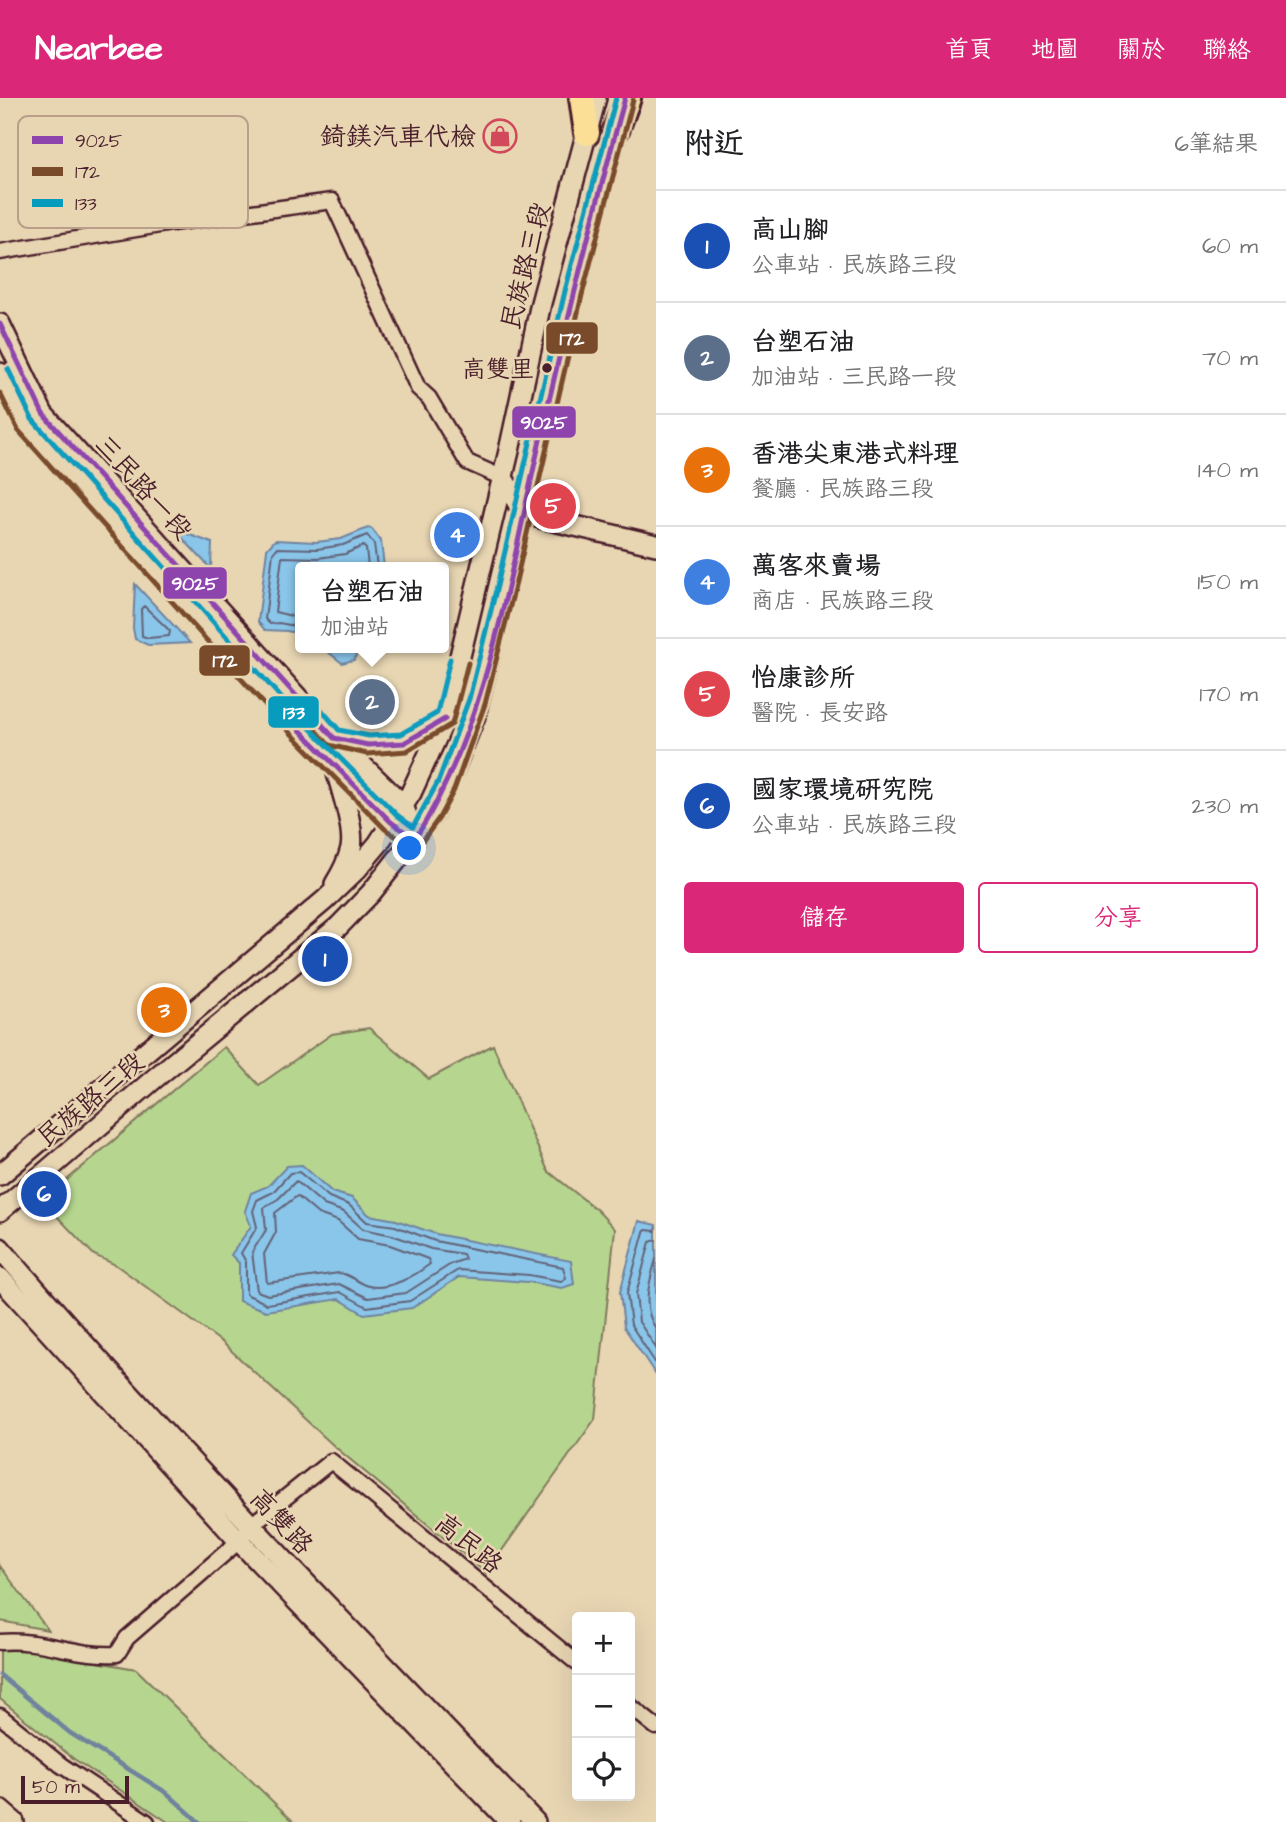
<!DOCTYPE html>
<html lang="zh-TW">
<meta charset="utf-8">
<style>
body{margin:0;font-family:"Architects Daughter","LXGW WenKai TC",sans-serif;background:#f6f6f6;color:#202124}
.controls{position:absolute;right:21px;bottom:21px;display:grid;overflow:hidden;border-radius:7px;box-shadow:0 7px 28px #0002}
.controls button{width:63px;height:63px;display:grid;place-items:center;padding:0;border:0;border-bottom:2px solid #e0e0e0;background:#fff;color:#202124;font:35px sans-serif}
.scale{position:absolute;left:21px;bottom:18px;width:108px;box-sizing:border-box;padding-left:7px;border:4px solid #4a1f2b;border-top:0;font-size:19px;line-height:24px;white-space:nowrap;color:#4a1f2b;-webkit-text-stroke:5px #e8d6b3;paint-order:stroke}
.you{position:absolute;left:410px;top:751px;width:24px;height:24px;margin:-18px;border:5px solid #fff;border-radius:50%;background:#1a73e8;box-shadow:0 0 0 10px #1a73e833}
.badge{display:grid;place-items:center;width:46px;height:46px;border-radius:50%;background:#db2777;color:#fff;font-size:23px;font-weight:700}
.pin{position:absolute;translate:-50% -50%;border:4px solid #fff;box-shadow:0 2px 7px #0006}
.popup{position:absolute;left:295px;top:464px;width:154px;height:91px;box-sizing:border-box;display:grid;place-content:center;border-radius:7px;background:#fff;filter:drop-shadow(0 2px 5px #0005);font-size:23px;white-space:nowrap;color:#757577}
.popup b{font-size:26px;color:#202124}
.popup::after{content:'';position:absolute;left:50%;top:100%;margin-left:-14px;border:14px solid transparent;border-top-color:#fff}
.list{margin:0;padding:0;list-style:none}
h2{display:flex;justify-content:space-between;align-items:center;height:91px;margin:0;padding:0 28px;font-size:30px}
h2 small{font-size:23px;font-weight:400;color:#757577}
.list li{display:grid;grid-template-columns:46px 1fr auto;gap:21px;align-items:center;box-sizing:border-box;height:112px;padding:0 28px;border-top:2px solid #e0e0e0}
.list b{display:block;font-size:26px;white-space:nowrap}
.list p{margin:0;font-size:23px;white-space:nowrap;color:#757577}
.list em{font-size:23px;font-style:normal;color:#757577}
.actions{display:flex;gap:14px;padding:21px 28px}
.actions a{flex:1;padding:16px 0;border:2px solid #db2777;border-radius:7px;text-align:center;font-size:24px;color:#db2777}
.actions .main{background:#db2777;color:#fff}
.icon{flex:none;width:38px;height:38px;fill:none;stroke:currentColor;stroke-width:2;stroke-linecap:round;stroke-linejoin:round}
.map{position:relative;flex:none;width:656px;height:1724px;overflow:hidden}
header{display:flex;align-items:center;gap:42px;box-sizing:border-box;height:98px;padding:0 35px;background:#db2777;color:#fff}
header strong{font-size:33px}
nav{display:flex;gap:38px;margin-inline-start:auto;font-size:24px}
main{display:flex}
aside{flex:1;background:#fff}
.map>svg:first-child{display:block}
.green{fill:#b6d68f;stroke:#807a5d;stroke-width:2}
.water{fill:#8ac6ea;stroke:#70839e;stroke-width:2}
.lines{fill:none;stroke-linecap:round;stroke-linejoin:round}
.shore{stroke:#646277;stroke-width:2}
.stream{stroke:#70839e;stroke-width:4.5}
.street-casing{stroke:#4a1f2b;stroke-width:19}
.secondary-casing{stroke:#4a1f2b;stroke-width:24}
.highway-casing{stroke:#4a1f2b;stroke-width:30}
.street{stroke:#e8d6b3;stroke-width:14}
.secondary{stroke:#e8d6b3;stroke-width:19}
.highway{stroke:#fbdf96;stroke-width:24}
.bus-1-casing{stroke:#e8d6b3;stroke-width:10}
.bus-2-casing{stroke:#e8d6b3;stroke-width:10}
.bus-3-casing{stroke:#e8d6b3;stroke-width:10}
.bus-1{stroke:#8e44ad;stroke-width:5}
.bus-2{stroke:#7a4b2a;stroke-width:5}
.bus-3{stroke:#079bbe;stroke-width:5}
.bus-dot{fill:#4a1f2b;stroke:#e8d6b3;stroke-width:2.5}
.labels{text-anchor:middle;stroke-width:5;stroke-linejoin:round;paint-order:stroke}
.bus-label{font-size:24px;fill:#4a1f2b;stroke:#e8d6b3;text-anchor:end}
.poi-label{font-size:26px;fill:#4a1f2b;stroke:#e8d6b3;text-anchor:end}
.street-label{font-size:26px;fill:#4a1f2b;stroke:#e8d6b3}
.key{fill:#e8d6b3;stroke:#b99f8a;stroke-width:2}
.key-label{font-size:19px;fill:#4a1f2b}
.line-badge{stroke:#e8d6b3;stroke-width:2.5}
.badge-label{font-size:19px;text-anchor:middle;font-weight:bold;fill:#fff}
</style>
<header>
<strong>Nearbee</strong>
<nav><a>首頁</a><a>地圖</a><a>關於</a><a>聯絡</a></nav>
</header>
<main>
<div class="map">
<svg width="656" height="1724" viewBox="0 0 656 1724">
<rect width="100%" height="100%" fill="#e8d6b3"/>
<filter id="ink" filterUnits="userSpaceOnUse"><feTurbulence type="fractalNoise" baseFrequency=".0143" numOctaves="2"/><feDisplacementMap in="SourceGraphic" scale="14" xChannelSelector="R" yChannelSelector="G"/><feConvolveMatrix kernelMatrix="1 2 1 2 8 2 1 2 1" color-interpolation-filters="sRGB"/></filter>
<g filter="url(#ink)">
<!-- green -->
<path class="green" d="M 369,930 L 429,981 L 493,947 L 548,1073 L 597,1112 L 615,1131 L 595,1321 L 486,1475 L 334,1348 L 223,1245 L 116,1167 L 94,1157 L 51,1112 L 48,1098 L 224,949 L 259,987 L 332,936 Z
M 0,1468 L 48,1532 L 0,1523 Z
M 0,1550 L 35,1553 L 136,1571 L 294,1724 L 168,1724 L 74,1661 L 0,1601 Z"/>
<!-- water -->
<path class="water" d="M 368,430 L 372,431 L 381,443 L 384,469 L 300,469 L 300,536 L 287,533 L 265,532 L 258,524 L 267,451 L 275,442 L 316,444 L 341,441 Z
M 174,431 L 212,445 L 211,471 Z
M 135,486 L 190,545 L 148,547 L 135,541 L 133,530 Z
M 323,550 L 359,550 L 354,562 L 342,565 Z
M 302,1067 L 332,1094 L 352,1100 L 369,1117 L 396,1122 L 436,1136 L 571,1163 L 574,1186 L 562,1190 L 528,1184 L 459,1179 L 412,1210 L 364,1216 L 339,1201 L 266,1213 L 239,1203 L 239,1165 L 231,1157 L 251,1128 L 245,1113 L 251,1095 L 268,1088 L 287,1068 Z
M 639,1123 L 656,1127 L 656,1277 L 624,1229 L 620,1194 Z"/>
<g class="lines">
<!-- shore -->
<path class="shore" d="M 144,508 L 170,533 L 169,538 L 149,540 L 142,538 L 141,511 Z
M 300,520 L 275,514 L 282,459 L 318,460 L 345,456 L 363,448 L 366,451 L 368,469
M 300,529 L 279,525 L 270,526 L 265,521 L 273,455 L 277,450 L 317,451 L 343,447 L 367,437 L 374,446 L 377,469
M 299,1074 L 329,1099 L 349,1107 L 367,1124 L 395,1128 L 435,1143 L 563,1169 L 566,1180 L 561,1183 L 529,1177 L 458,1172 L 410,1203 L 367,1209 L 340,1194 L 267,1206 L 246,1196 L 246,1164 L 241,1155 L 257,1129 L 253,1113 L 257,1102 L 273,1094 L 290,1075 Z
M 296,1083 L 324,1107 L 344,1114 L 363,1131 L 392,1137 L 431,1151 L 463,1156 L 465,1161 L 451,1166 L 406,1195 L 368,1200 L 339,1186 L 268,1197 L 257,1193 L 252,1154 L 266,1132 L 264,1109 L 278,1101 Z
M 297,1098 L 318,1116 L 338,1123 L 358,1141 L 390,1147 L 428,1161 L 430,1166 C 416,1177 389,1193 369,1188 C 358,1186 351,1176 339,1175 L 267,1185 L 264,1156 L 276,1134 L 275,1115 Z
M 656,1133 L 646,1132 L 644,1134 L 627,1195 L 631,1227 L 656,1266
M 656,1142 L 650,1144 L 636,1196 L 639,1224 L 656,1250
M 656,1161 C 649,1186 641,1208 656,1231"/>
<!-- stream -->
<path class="stream" d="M 0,1577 L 70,1635 L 167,1695 L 199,1724"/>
<defs>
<path id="street" d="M 0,154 L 172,125 L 332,103 L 418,290 L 429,300 L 467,364 L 503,380
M 0,1544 C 40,1540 77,1559 117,1556 L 127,1540 L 239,1443 L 250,1428 L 331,1363 L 577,1565
M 630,1608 L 656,1629
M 0,1618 L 61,1667 L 147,1724"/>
<path id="secondary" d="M 0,226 L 43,316 L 334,640 L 403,707 L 415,741
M 0,275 L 25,326 L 286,618 L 400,730
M 503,380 L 524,416 L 656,447
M 334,640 L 368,647 L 404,645 L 445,621
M 335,668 C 340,688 355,730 351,750 C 348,763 342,775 335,786
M 0,1077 L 325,802 L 356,772 L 378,746 L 411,695 L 445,621 L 509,353 L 541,205 L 596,0
M 0,1113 L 154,981 L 338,829 L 371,795 L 433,716 L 452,676 L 475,618 L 524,416 L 566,221 L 619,20
M 0,1150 C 171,1348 353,1535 535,1724
M 0,1180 L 239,1443 L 510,1724
M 0,1712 L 14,1724"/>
<path id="highway" d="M 582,0 L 587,35
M 616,32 L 628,0"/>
</defs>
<!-- street casing -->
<use href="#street" class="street-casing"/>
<!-- secondary casing -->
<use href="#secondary" class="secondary-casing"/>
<!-- highway casing -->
<use href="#highway" class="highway-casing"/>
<!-- street -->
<use href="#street" class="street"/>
<!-- secondary -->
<use href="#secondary" class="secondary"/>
<!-- highway -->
<use href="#highway" class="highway"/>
<defs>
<path id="bus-1" d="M 0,226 L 43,316 L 334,640 L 368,647 L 404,645 L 445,621
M 297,629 L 391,724 L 415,741
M 415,741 C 485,632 508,486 536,360 C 563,239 592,119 625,0"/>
<path id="bus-2" d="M 0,295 L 18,332 L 280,624 L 385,731 L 411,749 L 418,749 L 439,720 L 454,692 L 485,606 L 514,492 L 582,197 L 633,2
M 298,613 L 329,647 L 367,656 L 407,653 L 452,626 L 468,565"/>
<path id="bus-3" d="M 8,271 L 32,321 L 292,612 L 397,717 L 413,729 L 438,684 L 469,601 L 497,488 L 565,193 L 616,0
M 312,601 L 339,632 L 369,638 L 401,636 L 437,615 L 450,561"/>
</defs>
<!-- bus-1 casing -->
<use href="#bus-1" class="bus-1-casing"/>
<!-- bus-2 casing -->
<use href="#bus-2" class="bus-2-casing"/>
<!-- bus-3 casing -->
<use href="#bus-3" class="bus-3-casing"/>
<!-- bus-1 -->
<use href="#bus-1" class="bus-1"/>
<!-- bus-2 -->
<use href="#bus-2" class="bus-2"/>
<!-- bus-3 -->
<use href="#bus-3" class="bus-3"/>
</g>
</g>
<!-- icons -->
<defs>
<symbol id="shop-ring" viewBox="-11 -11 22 22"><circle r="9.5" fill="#e8d6b3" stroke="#d1495b" stroke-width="1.5"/><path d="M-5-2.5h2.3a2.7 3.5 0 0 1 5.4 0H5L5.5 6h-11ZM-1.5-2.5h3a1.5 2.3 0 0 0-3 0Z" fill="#d1495b"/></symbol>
</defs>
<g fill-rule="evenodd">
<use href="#shop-ring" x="481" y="19" width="38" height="38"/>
</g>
<!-- markers -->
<circle class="bus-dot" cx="547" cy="270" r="6"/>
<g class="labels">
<!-- bus labels -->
<g class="bus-label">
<text x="534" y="279">高雙里</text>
</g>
<!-- poi labels -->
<g class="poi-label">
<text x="476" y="47">錡鎂汽車代檢</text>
</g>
<!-- street labels -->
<g class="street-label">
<text transform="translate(525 168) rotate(-76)" y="9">民族路三段</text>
<text transform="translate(144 389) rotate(48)" y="9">三民路一段</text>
<text transform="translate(90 1001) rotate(-40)" y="9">民族路三段</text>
<text transform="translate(282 1423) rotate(47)" y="9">高雙路</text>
<text transform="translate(469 1445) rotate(39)" y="9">高民路</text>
</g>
</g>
<!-- legend -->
<rect x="18" y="18" width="230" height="112" rx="10" class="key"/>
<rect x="32" y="38" width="31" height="8" fill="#8e44ad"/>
<rect x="32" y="69" width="31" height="9" fill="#7a4b2a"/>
<rect x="32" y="101" width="31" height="8" fill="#079bbe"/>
<g class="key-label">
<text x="75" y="49">9025</text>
<text x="75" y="80">172</text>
<text x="75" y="112">133</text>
</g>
<g class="line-badge">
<rect x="545" y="223" width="54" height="34" rx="7" fill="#7a4b2a"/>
<rect x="511" y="307" width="66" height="34" rx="7" fill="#8e44ad"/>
<rect x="162" y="468" width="66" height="34" rx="7" fill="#8e44ad"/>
<rect x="198" y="546" width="53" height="33" rx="7" fill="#7a4b2a"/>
<rect x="267" y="597" width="53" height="34" rx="7" fill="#079bbe"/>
</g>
<g class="badge-label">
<text x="572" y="247">172</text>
<text x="544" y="331">9025</text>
<text x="195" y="492">9025</text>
<text x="225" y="569">172</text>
<text x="294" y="621">133</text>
</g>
</svg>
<div class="controls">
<button>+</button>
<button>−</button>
<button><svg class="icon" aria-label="locate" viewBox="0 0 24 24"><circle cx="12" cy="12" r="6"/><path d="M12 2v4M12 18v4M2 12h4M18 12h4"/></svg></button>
</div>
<div class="scale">50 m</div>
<div class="you"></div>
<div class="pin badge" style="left:325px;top:861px;background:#1a4fb4">1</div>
<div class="pin badge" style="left:372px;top:604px;background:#5c6f8a">2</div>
<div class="popup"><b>台塑石油</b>加油站</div>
<div class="pin badge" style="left:164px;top:912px;background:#e8710a">3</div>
<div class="pin badge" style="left:457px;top:437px;background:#3f7fe0">4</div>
<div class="pin badge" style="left:553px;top:408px;background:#e0444e">5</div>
<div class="pin badge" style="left:44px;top:1096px;background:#1a4fb4">6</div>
</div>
<aside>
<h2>附近<small>6筆結果</small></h2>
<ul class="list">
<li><span class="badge" style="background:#1a4fb4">1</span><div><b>高山腳</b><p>公車站 · 民族路三段</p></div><em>60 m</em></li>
<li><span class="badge" style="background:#5c6f8a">2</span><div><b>台塑石油</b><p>加油站 · 三民路一段</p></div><em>70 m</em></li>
<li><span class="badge" style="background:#e8710a">3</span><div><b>香港尖東港式料理</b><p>餐廳 · 民族路三段</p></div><em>140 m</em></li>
<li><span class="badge" style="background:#3f7fe0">4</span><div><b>萬客來賣場</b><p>商店 · 民族路三段</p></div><em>150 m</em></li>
<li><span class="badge" style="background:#e0444e">5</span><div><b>怡康診所</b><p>醫院 · 長安路</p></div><em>170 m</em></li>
<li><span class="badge" style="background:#1a4fb4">6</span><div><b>國家環境研究院</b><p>公車站 · 民族路三段</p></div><em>230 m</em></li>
</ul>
<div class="actions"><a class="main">儲存</a><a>分享</a></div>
</aside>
</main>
